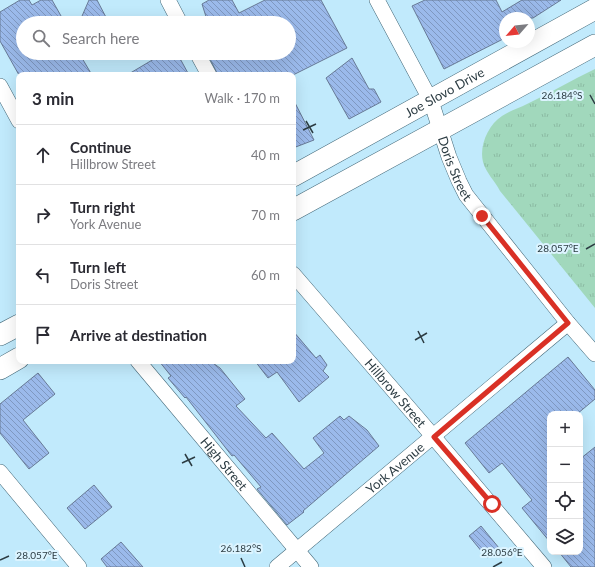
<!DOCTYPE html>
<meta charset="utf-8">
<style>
body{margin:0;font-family:Lato,sans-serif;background:#f7f7f7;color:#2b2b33}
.controls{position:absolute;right:12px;bottom:12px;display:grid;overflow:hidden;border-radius:8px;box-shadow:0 4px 16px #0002}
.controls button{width:36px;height:36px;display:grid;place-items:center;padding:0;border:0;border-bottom:1px solid #e1e1e2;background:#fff;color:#2b2b33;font:20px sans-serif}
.compass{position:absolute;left:499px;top:12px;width:36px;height:36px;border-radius:50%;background:#fff;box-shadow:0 4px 16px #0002;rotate:242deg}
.stop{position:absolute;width:12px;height:12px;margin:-9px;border:3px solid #d93025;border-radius:50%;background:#fff}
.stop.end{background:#d93025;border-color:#fff;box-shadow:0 1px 4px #0008}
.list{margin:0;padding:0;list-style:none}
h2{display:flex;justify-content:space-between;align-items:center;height:52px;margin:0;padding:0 16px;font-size:17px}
h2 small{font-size:13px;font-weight:400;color:#7c7c81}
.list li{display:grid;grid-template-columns:26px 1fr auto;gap:12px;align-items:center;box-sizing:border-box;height:60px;padding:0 16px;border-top:1px solid #e1e1e2}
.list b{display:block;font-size:15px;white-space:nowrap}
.list p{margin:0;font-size:13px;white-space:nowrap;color:#7c7c81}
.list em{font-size:13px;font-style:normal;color:#7c7c81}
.icon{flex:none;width:22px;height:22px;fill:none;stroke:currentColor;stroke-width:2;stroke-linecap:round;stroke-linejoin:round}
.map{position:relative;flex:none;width:595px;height:567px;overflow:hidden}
.search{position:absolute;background:#fff;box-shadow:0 4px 16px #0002;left:16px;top:16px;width:280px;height:44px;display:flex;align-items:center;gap:10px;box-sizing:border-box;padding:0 14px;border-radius:22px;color:#7c7c81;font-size:15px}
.panel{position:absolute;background:#fff;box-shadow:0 4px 16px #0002;left:16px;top:72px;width:280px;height:292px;border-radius:8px}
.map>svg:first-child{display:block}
.park{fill:url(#park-tufts)}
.building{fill:url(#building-back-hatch);stroke:#687a96}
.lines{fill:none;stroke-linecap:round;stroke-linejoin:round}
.street-casing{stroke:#436878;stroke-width:16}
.secondary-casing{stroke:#436878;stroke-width:22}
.street{stroke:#fff;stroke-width:15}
.secondary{stroke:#fff;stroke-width:21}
.route{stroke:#d93025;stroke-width:5}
.ticks{fill:none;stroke:#2c3c43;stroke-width:1.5}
.labels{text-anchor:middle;stroke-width:4;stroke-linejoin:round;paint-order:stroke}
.street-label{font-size:13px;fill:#2c3c43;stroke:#dcf4ff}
.ticks-label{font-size:10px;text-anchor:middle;fill:#2c3c43;stroke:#dcf4ff;stroke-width:4;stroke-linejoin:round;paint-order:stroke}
</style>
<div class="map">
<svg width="595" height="567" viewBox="0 0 595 567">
<defs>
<pattern id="park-tufts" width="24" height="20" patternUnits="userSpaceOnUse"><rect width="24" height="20" fill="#a1d8bc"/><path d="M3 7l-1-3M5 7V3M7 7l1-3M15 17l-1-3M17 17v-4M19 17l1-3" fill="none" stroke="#8bbaa3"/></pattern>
<pattern id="building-back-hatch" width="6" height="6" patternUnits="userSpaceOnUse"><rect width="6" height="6" fill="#9bbaeb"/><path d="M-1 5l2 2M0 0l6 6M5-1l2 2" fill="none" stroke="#7f98c0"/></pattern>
</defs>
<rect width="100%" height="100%" fill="#c1eafc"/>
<!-- park -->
<path class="park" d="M 595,69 L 595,308 L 500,191 C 495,181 486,173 483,162 C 479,146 488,125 502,116 C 509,111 519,108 527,104 C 550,93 572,80 595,69 Z"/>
<!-- building -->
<path class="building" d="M 20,0 L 29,0 L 32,5 L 41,0 L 52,0 L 65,23 L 23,23 L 23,53 L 79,53 L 92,75 L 19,75 L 0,41 L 0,12 Z
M 89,0 L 97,0 L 109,23 L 79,23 Z
M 209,0 L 232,0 L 239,13 L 265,0 L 321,0 L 347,48 L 293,75 L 218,75 L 207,53 L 268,53 L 270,57 L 278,53 L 289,53 L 289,23 L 208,23 L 202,4 Z
M 425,0 L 496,0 L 502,12 L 522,0 L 561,0 L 533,18 L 505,18 L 505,38 L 444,69 L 412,6 Z
M 164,53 L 177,53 L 189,75 L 127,75 Z
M 352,58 L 369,89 L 374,89 L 381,102 L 349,119 L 326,78 Z
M 293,99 L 314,140 L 293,148 Z
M 293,331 L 316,358 L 320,355 L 327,365 L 323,371 L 329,377 L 299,402 L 277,372 L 268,378 L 255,361 L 293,361 Z
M 568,357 L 595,390 L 595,399 L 577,414 L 550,414 L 550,542 L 522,508 L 532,500 L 502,463 L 489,473 L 465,443 Z
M 159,361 L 210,361 L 220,368 L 245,399 L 236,406 L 266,438 L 272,433 L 304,469 L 324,453 L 313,438 L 340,416 L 344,420 L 349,416 L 367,430 L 379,446 L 303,511 L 304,512 L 287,525 L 257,489 L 261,487 L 234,455 L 232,456 L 186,397 L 185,398 L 168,378 L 171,376 Z
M 38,373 L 55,394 L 23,420 L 49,453 L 29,469 L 0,433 L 0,404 Z
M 595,447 L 595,567 L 571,567 L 559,552 L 580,552 L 580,459 Z
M 94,485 L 112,507 L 85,529 L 67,508 Z
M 481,526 L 499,548 L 487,558 L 469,536 Z
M 121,542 L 143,567 L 107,567 L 101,559 Z"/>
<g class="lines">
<defs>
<g id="street">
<path d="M 168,0 L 180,23"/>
<path id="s1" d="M 377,0 L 431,101 L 449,157 L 459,181 L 466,195 L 568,323 L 595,354"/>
<path d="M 197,53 L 209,75"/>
<path d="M 0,86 L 19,121"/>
<path id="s2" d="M 293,274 L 420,421 L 544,567"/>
<path id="s3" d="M 138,361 L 311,567"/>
<path d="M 0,472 L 79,567"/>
<path id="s4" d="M 277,567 L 568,323"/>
</g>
<g id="secondary">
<path id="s5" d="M 293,176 L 595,9"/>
<path d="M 293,210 L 595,45"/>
<path d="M 0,335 L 19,325"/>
<path d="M 0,369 L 19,358"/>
</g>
</defs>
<!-- street casing -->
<use href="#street" class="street-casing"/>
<!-- secondary casing -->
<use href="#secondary" class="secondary-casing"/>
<!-- street -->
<use href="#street" class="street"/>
<!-- secondary -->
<use href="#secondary" class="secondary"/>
</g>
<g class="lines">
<!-- route -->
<path class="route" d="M 482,216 L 568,323 L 434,437 L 492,504"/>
</g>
<!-- ticks -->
<path class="ticks" d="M 590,95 L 595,104M 306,121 L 313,133M 303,130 L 316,124M 586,249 L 595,244M 418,331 L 424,343M 415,340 L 427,333M 185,454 L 192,466M 182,463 L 195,457M 241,558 L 245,567M 0,560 L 9,556M 493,567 L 502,562"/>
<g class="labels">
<!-- street labels -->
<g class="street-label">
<text dy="5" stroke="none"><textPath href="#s5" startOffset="173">Joe Slovo Drive</textPath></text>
<text dy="5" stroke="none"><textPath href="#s1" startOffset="186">Doris Street</textPath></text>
<text dy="5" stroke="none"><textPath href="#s2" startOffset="157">Hillbrow Street</textPath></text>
<text dy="5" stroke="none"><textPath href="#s3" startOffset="134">High Street</textPath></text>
<text dy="5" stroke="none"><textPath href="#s4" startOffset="154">York Avenue</textPath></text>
</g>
</g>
<g class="ticks-label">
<text x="562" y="99">26.184°S</text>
<text x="558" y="252">28.057°E</text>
<text x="241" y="552">26.182°S</text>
<text x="502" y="556">28.056°E</text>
<text x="37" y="559">28.057°E</text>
</g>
</svg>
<div class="controls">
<button>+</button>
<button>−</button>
<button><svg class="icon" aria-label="locate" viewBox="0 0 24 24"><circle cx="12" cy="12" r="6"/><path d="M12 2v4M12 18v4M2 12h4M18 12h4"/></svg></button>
<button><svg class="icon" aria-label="layers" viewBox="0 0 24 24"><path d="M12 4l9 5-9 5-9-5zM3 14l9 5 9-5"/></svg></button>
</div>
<svg class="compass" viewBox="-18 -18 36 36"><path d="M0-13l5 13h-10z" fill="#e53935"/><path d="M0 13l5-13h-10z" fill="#7c7c81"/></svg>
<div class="stop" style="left:492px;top:504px"></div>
<div class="stop end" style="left:482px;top:216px"></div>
<div class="search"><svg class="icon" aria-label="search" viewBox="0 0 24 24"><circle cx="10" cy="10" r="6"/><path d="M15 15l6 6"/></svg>Search here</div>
<section class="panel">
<h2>3 min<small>Walk · 170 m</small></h2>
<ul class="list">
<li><svg class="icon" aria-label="ahead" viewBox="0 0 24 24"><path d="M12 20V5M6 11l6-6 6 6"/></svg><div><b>Continue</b><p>Hillbrow Street</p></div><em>40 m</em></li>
<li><svg class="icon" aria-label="right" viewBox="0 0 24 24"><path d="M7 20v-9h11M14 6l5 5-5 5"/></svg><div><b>Turn right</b><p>York Avenue</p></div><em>70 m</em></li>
<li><svg class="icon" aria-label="left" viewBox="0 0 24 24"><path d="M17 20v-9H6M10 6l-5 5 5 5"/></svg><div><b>Turn left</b><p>Doris Street</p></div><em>60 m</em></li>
<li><svg class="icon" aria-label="arrive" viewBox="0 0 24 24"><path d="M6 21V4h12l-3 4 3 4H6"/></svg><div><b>Arrive at destination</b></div></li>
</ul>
</section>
</div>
